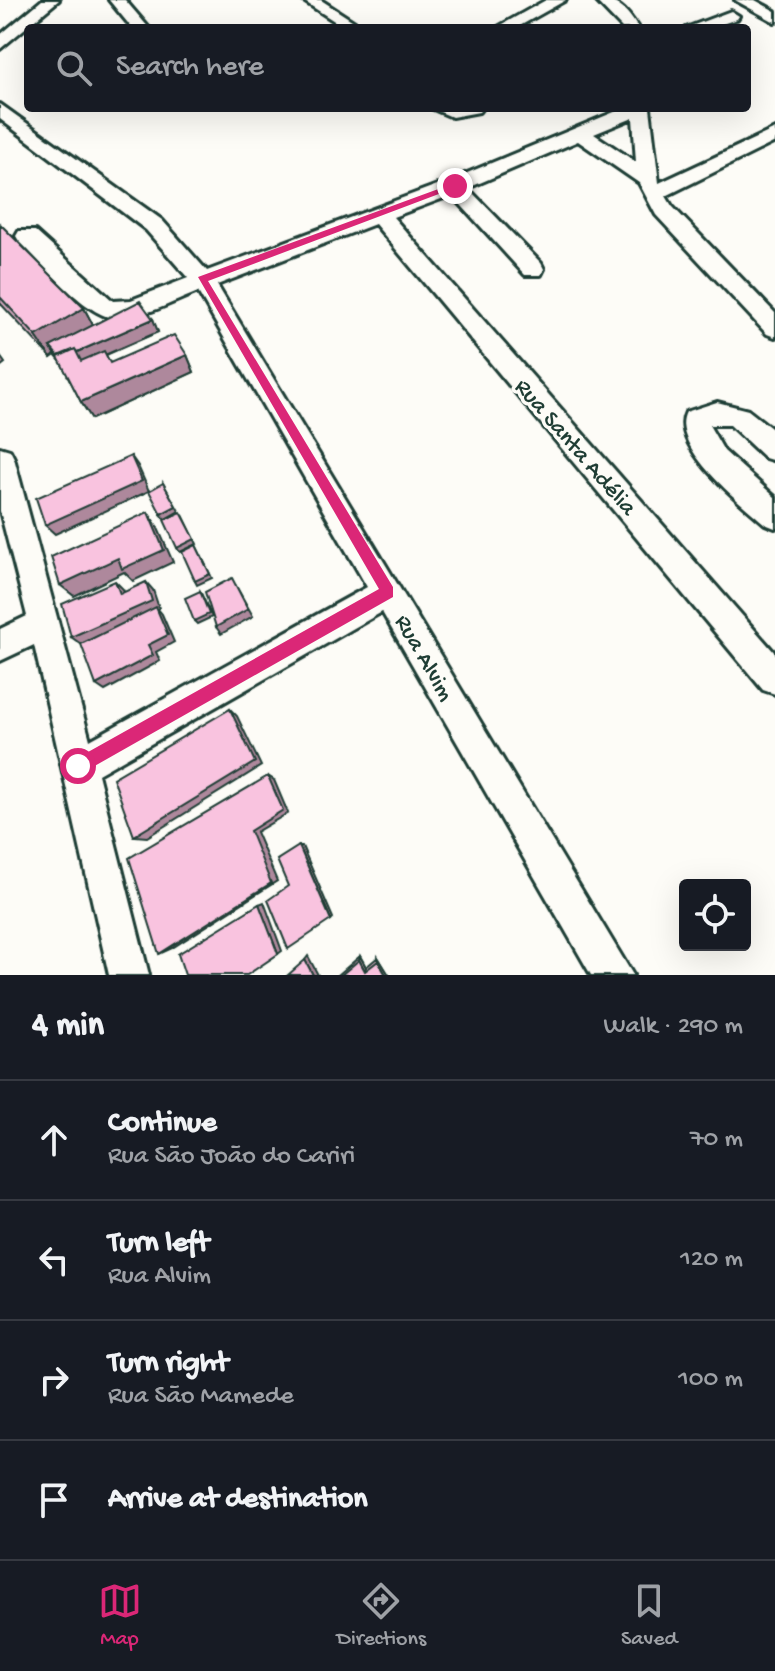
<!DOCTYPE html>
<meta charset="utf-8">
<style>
body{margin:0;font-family:"Gochi Hand",sans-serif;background:#242831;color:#f1f3f6}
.controls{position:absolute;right:24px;bottom:24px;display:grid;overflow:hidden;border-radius:8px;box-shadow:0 8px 32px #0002}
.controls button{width:72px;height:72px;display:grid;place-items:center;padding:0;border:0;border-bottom:2px solid #363941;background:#171b24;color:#f1f3f6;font:40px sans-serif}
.stop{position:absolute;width:24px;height:24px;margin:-18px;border:6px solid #db2777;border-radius:50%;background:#fff}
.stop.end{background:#db2777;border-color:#fff;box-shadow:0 2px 8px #0008}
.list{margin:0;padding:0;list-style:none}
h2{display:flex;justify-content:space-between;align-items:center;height:104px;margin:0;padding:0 32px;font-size:34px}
h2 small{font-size:26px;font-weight:400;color:#9ea1a6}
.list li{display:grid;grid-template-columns:52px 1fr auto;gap:24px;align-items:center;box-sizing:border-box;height:120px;padding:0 32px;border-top:2px solid #363941}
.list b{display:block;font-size:30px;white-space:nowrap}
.list p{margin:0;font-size:26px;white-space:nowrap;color:#9ea1a6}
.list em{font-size:26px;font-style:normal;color:#9ea1a6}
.icon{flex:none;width:44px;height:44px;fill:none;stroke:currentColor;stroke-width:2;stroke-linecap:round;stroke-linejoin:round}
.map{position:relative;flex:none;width:775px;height:975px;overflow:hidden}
.search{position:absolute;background:#171b24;box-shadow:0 8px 32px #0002;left:24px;right:24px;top:24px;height:88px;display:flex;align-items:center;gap:20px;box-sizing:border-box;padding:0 28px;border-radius:8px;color:#9ea1a6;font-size:30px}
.sheet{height:584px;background:#171b24}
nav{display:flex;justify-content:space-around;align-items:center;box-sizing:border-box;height:112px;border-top:2px solid #363941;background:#171b24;font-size:22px;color:#9ea1a6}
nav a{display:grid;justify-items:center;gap:4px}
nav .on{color:#db2777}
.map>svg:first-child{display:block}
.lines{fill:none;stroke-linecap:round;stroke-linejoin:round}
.minor-casing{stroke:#1f3d34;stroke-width:6}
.minor{fill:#fdfcf7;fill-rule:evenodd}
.wall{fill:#d6a8c0;stroke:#1f3d34;stroke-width:2}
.shaded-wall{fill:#ae889c;stroke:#1f3d34;stroke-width:2}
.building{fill:#f9c3df;stroke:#1f3d34;stroke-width:2}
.route{fill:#db2777}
.labels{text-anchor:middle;stroke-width:7;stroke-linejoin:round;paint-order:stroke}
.street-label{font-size:24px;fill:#1f3d34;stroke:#fdfcf7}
</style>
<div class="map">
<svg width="775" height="975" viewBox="0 0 775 975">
<rect width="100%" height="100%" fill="#fdfcf7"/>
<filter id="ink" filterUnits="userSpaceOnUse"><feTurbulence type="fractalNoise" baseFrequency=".0125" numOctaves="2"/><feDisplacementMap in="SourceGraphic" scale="16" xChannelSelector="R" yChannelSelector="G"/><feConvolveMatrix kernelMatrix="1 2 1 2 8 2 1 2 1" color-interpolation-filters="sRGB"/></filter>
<g filter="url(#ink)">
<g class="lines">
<defs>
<path id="minor" d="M 42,0 L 59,0 L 0,49 L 0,35 Z
M 109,0 L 125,0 L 149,28 L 132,28 Z
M 302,0 L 321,0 L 364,28 L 345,28 Z
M 546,0 L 566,0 L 516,28 L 496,28 Z
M 595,0 C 618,0 626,9 638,28 L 622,28 Z
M 735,0 L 755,0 L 775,11 L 775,22 Z
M 731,11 L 739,16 L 737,19 L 710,28 L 686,28 Z
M 0,104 L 162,220 L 207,271 L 448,181 L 624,108 L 650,108 L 659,183 L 775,129 L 775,142 L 666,196 L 672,206 L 775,313 L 775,337 L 767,334 L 656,215 L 639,183 L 578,141 L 468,188 L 541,263 L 544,269 L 541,275 L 525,275 L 452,195 L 393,217 L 775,653 L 775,694 L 763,690 L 375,224 L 217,285 L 633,975 L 591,975 L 382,612 L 98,774 L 149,975 L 109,975 L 34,645 L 0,661 L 0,629 L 27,616 L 0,511 L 0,447 L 10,450 L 14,458 L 90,740 L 367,587 L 198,292 C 172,302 142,319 115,318 C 87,317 40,261 19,241 L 16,236 L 19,231 L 35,231 L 113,301 L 131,300 L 188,278 L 146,230 L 0,119 ZM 633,118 L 636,162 L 594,134 Z
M 431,108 L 482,108 L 479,112 L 452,117 Z
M 717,402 L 748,410 L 775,431 L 775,461 L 765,458 L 730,425 L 709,425 L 724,451 L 775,497 L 775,528 L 765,524 C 742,504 668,446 686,412 Z"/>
</defs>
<!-- minor casing -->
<use href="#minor" class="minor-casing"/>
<!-- minor -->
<use href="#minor" class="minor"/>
</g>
<!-- wall -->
<path class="wall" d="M 0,224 L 84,308 L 93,325 L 153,319 L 158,332 L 106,355 L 110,363 L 187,355 L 194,372 L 92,419 L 81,402 L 61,362 L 55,355 L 51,358 L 0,303 Z
M 360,956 L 366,967 L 378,957 L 389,975 L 338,975 Z"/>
<!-- shaded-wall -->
<path class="shaded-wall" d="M 84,308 L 96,331 L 50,347 L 55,355 L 51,358 L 36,336 Z
M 153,319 L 158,332 L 84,364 L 61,359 Z
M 187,355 L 194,372 L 92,419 L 81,402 Z
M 0,356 L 5,363 L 0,367 Z
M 131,456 L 138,466 L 149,491 L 55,534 L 45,525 Z
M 163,483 L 179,511 L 165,519 L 161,514 Z
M 148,512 L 157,526 L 173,562 L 133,581 L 124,572 L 74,596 L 60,585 Z
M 184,517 L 197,544 L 180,552 L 177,548 Z
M 196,545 L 212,578 L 197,585 L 195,581 Z
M 115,581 L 123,589 L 128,601 L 120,594 Z
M 146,582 L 153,590 L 159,608 L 158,609 L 162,614 L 174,642 L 156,652 L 160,661 L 105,691 L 96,685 L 148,645 L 157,610 L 81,644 L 71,637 Z
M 236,586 L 253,616 L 221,634 L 216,627 Z
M 200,591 L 212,617 L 197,624 L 194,621 Z
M 230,709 L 237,716 L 261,766 L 147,837 L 134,836 Z
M 268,776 L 274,780 L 288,813 L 256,832 L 277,881 L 172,948 L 159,954 L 250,831 Z
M 299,846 L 302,846 L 333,918 L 331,920 Z
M 264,902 L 282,951 L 278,954 L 259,904 Z
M 308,956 L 318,975 L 313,975 L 305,960 Z
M 360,956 L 366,967 L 365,971 L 359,960 Z
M 378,957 L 389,975 L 386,975 L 378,961 Z"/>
<!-- building -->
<path class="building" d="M 0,224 L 84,308 L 36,336 L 0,297 Z
M 140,301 L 153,319 L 77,352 L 75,349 L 58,356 L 50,347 Z
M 174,335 L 187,355 L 81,402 L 58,357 L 75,349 L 81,361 L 104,351 L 110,363 Z
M 131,456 L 142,481 L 45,525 L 36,498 Z
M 163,483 L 176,506 L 161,514 L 149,491 Z
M 148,512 L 164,550 L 122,569 L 118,558 L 60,585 L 51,557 Z
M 181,512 L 195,539 L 177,548 L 164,520 Z
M 196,545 L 210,574 L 195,581 L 182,552 Z
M 232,578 L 248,609 L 216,627 L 205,592 Z
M 115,581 L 120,594 L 146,582 L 152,601 L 71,637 L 62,604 Z
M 200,591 L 209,614 L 194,621 L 185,598 Z
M 156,607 L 168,635 L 148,645 L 153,655 L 96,685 L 81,644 Z
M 230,709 L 255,762 L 134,836 L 113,778 Z
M 268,776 L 283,810 L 250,831 L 271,883 L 159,954 L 129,858 Z
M 299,846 L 331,920 L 288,949 L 268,900 L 288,886 L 277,860 Z
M 259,904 L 278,954 L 247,975 L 185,975 L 178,954 Z
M 305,960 L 313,975 L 288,975 Z
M 359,960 L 365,971 L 378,961 L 386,975 L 341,975 Z"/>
</g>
<!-- route -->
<path class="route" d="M 452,184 L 460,186 L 208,281 L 393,587 L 393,597 L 84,772 L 72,772 L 72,761 L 379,589 L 198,277 Z"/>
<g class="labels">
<!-- street labels -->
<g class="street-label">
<text transform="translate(577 446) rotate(49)" y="8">Rua Santa Adélia</text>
<text transform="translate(426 657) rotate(60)" y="8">Rua Alvim</text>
</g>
</g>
</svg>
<div class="controls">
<button><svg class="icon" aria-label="locate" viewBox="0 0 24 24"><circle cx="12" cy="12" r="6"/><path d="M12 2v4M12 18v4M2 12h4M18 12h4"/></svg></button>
</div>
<div class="stop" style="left:78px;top:766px"></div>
<div class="stop end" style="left:455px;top:186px"></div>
<div class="search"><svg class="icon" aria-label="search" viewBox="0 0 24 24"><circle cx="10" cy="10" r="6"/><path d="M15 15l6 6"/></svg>Search here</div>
</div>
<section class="sheet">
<h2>4 min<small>Walk · 290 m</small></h2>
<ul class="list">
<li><svg class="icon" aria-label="ahead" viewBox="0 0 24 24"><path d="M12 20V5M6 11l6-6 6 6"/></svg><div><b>Continue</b><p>Rua São João do Cariri</p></div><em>70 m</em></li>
<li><svg class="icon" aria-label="left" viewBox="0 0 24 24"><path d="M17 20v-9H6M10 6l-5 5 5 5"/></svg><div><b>Turn left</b><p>Rua Alvim</p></div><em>120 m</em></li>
<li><svg class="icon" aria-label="right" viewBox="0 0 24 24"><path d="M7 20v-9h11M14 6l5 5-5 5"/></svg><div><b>Turn right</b><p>Rua São Mamede</p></div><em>100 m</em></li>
<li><svg class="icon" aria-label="arrive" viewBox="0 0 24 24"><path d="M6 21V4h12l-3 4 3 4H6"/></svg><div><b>Arrive at destination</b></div></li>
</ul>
</section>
<nav>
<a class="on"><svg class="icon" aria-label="map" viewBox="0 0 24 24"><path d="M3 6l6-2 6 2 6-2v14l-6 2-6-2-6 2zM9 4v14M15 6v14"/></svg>Map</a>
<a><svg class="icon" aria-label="directions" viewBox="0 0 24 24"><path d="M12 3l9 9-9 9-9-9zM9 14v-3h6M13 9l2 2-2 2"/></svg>Directions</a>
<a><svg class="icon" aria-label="saved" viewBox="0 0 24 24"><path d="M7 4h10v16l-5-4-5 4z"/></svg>Saved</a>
</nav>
